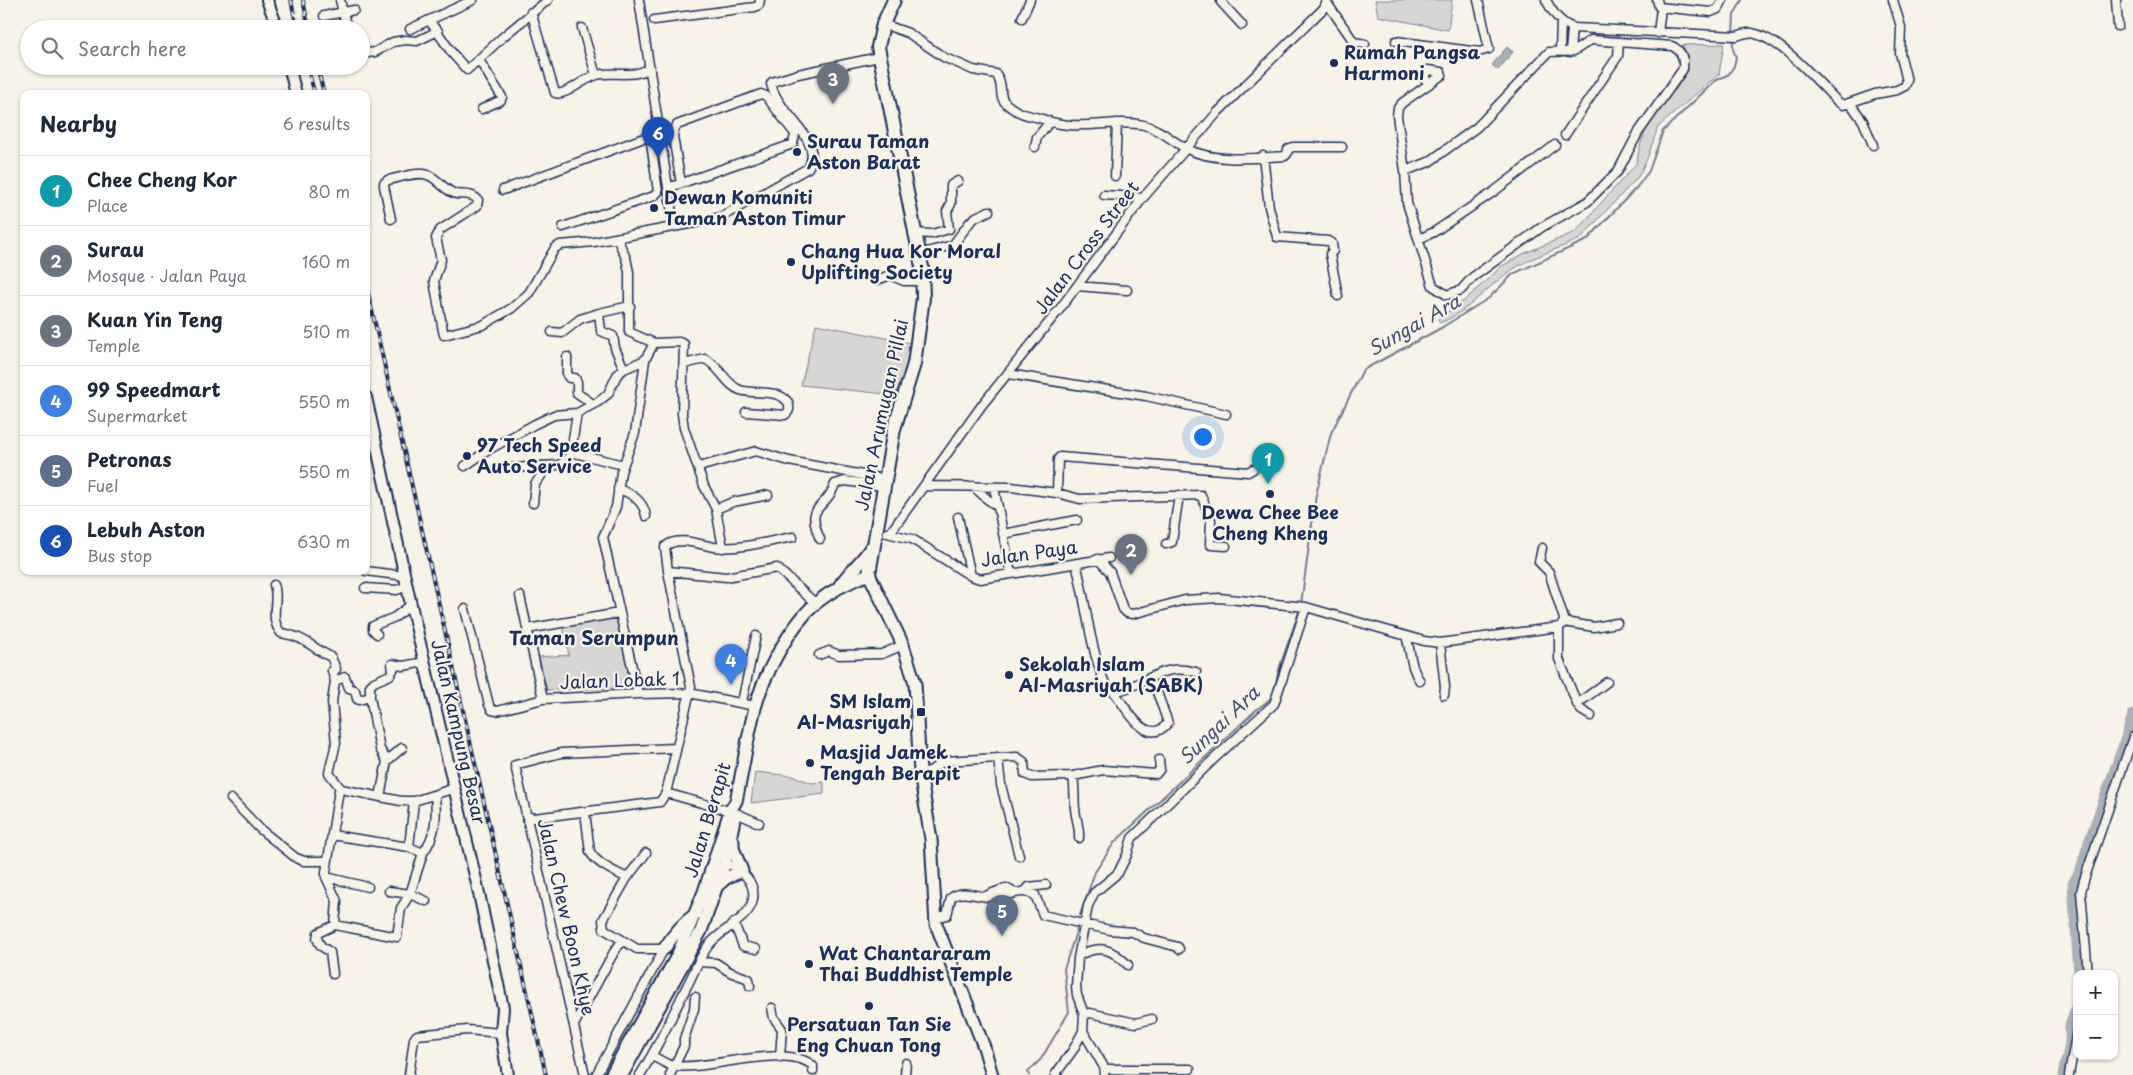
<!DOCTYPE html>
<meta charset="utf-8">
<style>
body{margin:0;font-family:"Playpen Sans",sans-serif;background:#f2f2f3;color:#1f2937}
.controls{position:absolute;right:15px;bottom:15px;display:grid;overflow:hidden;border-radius:10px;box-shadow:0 1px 4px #0004}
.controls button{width:45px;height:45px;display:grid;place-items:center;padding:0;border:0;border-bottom:1px solid #e0e1e3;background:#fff;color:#1f2937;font:25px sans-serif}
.you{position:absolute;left:1202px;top:436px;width:18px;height:18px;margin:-12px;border:4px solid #fff;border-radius:50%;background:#1a73e8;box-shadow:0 0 0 8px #1a73e833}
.badge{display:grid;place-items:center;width:32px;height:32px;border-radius:50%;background:#0f766e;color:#fff;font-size:16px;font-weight:700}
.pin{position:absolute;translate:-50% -41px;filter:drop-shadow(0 1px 2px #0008)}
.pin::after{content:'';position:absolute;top:26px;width:18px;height:15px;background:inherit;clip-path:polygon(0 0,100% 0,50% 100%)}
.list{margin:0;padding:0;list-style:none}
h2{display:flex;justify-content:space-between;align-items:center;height:65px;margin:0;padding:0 20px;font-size:21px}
h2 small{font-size:16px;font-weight:400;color:#747a83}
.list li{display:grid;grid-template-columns:32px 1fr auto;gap:15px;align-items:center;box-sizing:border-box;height:70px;padding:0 20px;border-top:1px solid #e0e1e3}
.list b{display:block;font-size:19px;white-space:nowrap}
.list p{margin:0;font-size:16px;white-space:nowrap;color:#747a83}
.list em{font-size:16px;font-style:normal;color:#747a83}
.icon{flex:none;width:28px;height:28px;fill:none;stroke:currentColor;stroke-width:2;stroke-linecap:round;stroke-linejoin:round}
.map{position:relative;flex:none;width:2133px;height:1075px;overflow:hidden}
.search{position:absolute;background:#fff;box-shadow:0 1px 4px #0004;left:20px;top:20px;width:350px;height:55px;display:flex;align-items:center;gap:12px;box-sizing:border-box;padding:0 18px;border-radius:28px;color:#747a83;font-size:19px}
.panel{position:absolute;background:#fff;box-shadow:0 1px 4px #0004;left:20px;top:90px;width:350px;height:485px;border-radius:10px}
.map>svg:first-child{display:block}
.green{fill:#d7d6d4;stroke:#798299}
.water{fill:#acb0b9;stroke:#727c95}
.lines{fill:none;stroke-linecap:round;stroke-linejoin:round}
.stream{stroke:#727c95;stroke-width:2}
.river{stroke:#acb0b9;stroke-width:11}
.minor-casing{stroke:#1b2f5e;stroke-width:11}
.tertiary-casing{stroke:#1b2f5e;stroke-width:14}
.secondary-casing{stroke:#1b2f5e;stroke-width:15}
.primary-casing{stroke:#1b2f5e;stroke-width:16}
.minor{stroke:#f7f3e8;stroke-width:8}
.tertiary{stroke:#f7f3e8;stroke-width:10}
.secondary{stroke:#f7f3e8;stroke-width:11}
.primary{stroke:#f7f3e8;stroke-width:12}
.rail-casing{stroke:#1b2f5e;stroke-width:4}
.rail{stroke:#f7f3e8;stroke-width:2;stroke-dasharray:5.5;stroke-linecap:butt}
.poi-dot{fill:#1b2f5e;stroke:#f7f3e8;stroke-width:2}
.labels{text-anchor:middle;stroke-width:4.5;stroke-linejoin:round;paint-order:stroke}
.poi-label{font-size:18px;font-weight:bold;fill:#1b2f5e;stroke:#f7f3e8;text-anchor:start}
.street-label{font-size:18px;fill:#1b2f5e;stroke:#f7f3e8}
.water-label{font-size:19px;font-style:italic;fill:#465679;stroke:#f7f3e8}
.neighbourhood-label{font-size:19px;font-weight:bold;fill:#1b2f5e;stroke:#f7f3e8}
</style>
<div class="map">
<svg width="2133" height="1075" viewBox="0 0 2133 1075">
<rect width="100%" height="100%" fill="#f7f3e8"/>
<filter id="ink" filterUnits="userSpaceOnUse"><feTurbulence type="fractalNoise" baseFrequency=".02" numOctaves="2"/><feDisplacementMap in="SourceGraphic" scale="10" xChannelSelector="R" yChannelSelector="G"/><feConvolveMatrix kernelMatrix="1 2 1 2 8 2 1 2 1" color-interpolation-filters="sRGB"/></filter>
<g filter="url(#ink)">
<!-- green -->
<path class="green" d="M 1375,0 L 1452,0 L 1448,30 L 1378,16 Z
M 1724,44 L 1719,74 L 1658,127 L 1647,159 L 1638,177 L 1580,239 C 1559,249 1531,257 1512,270 C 1487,286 1469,312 1440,323 L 1438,319 L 1465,300 L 1502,266 L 1523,254 L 1575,232 L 1636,164 L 1641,142 L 1650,121 L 1665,97 L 1676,89 L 1688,70 L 1687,54 L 1682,45 Z
M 816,324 L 911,343 L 905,372 L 895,395 L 801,385 Z
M 616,618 L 632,688 L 547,690 L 539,657 L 569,655 L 563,627 Z
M 755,772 L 793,776 L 812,783 L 824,782 L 824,794 L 751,803 Z"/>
<!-- water -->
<path class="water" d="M 1507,47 L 1513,52 L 1498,70 L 1492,65 Z"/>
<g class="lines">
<!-- stream -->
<path class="stream" d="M 1733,34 L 1734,15 L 1742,0
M 1301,604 L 1316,495 L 1331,433 L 1363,370 L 1441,328 L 1489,298 L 1513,274 L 1587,240 L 1637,187 L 1649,171 L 1663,131 L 1715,81 L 1729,74 L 1734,66 L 1736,57 L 1733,49 L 1733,39
M 1080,915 L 1095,872 L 1114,843 L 1256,710 L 1269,700 L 1273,694 L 1280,666 L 1300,609
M 1029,1075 L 1028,1072 L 1041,1059 L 1069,1012 L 1064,969 L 1077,929"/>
<!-- river -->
<path class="river" d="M 2079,974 L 2073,884 L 2081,869 L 2089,842 L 2123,747 L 2133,715
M 2063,1075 L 2070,1045 L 2070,1026 L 2077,1006"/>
<defs>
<path id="minor" d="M 340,0 L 347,29
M 639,0 L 674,226
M 1222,0 L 1221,2 L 1242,25
M 1546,0 C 1552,12 1562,25 1575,28 L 1737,36 C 1742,34 1747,32 1752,33 C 1782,39 1817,81 1838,102 L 1843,105 L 1875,94 L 1897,90 L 1905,86 L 1907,81 L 1900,53 L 1901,27 L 1893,0
M 1657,0 L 1659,7 L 1711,12 L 1718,9 L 1723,0
M 2116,0 L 2118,26
M 1327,3 L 1354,42 L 1365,44
M 531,12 L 555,93 C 565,97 584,78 597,75 C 612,71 637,79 650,67
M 324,16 L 354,10
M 1022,18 L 1030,0
M 429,20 L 452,53 L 467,70 L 505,35 L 548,0
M 654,20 L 755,7 L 759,5 L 760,0
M 883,24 L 908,33 L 945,58 L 962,65 L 973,70 L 996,74 C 1008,91 991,97 1017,111 C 1024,115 1032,116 1039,118 C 1046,120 1053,123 1061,124 C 1088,129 1117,119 1144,125 C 1161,129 1173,142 1187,149 C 1217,163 1253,158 1285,156 L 1287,154 L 1288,149 L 1293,147 L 1342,147
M 582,28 L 596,75
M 410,29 L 473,0
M 1658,33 L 1661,8
M 1396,41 L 1479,52 L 1489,49 L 1478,0
M 1560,51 L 1561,21
M 1570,52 L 1572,28
M 361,54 L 375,52 L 393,42 L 405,40 L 417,41 L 438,31
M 479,60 L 502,97 L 501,100 L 482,109
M 1850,103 L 1863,121 L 1873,145
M 1565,135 L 1618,56 L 1619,42
M 1035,147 L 1037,137 L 1050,122
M 1263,156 L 1269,207 L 1277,237 L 1328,241 L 1332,243 L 1333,251 L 1330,254 L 1338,296
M 1405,171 L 1429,162 L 1477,127 L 1549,52 L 1574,51 L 1591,40 L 1672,46 C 1682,51 1684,58 1683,69 L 1638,133 L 1618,171 L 1587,202 L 1542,227 L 1473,277 L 1461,290 L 1447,295 L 1433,286 L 1407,203 L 1405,171 L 1397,116 L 1398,108 L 1402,103 L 1442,75 L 1441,72 L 1428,70 L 1425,78 L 1428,84
M 1115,176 L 1117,123
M 668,188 L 793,144 L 795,134 L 766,96 L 761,94 L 677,125 L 674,130 L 673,137 L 681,183
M 503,190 L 660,132
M 1104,195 L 1137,197 L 1142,199
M 391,219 L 384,186 L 384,183 L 388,180 C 399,178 420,170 430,176 C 440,181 445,191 456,194 C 464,195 472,193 478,200 L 477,206 L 440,230 L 436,238 L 441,260 L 434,281 L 443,331 L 444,335 L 483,325 L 512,308 L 529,293 L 555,248 L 560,245 L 594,242 L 710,220 L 723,216 L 808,168 C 822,147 793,121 782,106 C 777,99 773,92 771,84 L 772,82 L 798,74 L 879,57
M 563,227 L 654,196 L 658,192 L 650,136
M 913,233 L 932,234 L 949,229 L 947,211 L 951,204 L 951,185 L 958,181
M 617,238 L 626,258 L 629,272 L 629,332 L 654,343 L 679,342 L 684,344 L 682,414 L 684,428 L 704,486 L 716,509 L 723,548
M 1419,239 L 1434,232 L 1492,193 L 1555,145
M 919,254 L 953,245 L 970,222 L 976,217 L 989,211
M 877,280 L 890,275 L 904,281 L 923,281
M 1077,286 L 1127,290
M 552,332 L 562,333 L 580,319 L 599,313
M 567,357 L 567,375 L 569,378 L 575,378 L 577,382 L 577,393 L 593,404
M 684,364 L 705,359 C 719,365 727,386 740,390 C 755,395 776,388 788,402 C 790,408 790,411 785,415 L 746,412
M 624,369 L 615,348 L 613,336 L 601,331 L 599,313 L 630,306
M 1008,374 L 1146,396 L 1226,414
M 571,452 L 623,465
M 465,466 L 490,449 L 535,424 L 554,415 L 577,413 L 598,402 L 608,394 L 617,375 L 624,369 L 645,360
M 699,467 L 756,451 L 789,461 L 884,479
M 513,468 L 558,465 L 567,461 L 571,452 L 577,413
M 925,486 L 1011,487 L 1057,493 L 1080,499 L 1201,495 L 1211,520 L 1210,544 L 1211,545 L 1226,546
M 973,486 L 987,499 L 997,506
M 994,487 L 1011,574
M 618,489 C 632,493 644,502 646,516
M 1057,493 L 1058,459 L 1060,457 L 1248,472 L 1253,469
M 533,503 L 535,484 L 541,476 L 542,466
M 716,509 L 733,502 L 768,495
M 958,517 L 971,576
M 887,533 L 912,539 L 971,576 L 980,579 L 1109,558
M 890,533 L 982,405 L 1059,310 L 1142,199 L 1218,112 L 1324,8 L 1327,0
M 1003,534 L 1077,520
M 820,539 C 804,502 826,512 835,484 L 845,481 L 883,486
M 1166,544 L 1172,542 L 1179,495
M 1542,548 L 1539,562 L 1549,572 L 1564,619 L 1563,624 L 1559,627 L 1559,659 L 1577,704 L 1581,710 L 1591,716
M 1098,559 L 1110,572 L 1123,609 L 1127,613 L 1133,614 L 1185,600 L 1219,598 L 1306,607 L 1424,641 L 1440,643 L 1559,627
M 1076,563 C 1086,601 1089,644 1104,681 C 1106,686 1110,689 1114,692 C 1147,685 1161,662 1196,672
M 366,571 L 405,576
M 668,571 L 726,577 L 777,568 L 816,604
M 274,585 C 280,601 268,617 281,633 C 306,637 310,647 331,657 L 336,669 L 333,673
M 365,588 L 397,590 L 407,586
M 520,596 L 543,699
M 465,609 L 489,705 L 492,710 L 497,711 L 543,699 L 638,694 L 689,693 L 755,706
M 1564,622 L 1594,627 L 1617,623
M 527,629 L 619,613
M 377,634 L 373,630 L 373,626 L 395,617 L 411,605
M 1406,636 C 1411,651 1410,668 1420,681
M 1440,643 L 1445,687 L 1444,695
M 819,655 L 829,651 L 839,655 L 882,654 L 903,645
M 332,671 L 335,681 L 332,702 L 336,743 L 329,773 L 341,789
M 335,681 L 345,677 L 349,688 L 355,690 L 357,699 L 359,700 L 370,697
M 1114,692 C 1126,707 1146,749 1168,723 L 1156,689 L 1147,679
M 638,694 L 603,537 L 616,507 L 621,472 L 635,433 L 645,360 L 654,343
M 742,702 L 756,636
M 1577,704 L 1607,682
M 998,758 L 1001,785 L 1019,856
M 387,761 L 402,748
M 920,773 L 930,771 L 944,761 L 1017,757 L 1024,762 L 1025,774 L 1032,777 L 1073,776 L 1103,770 L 1156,774 L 1160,769 L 1159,760
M 1073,776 C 1075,788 1074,798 1075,809 C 1076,820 1080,827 1079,838
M 341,789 L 401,801 L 414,801 L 455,788
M 666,793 L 730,811
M 380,797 L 387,761 L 380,749 L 370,697 L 370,686 L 374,682 L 390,675 L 393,670 L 392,664 L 403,666 L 425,662
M 231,799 L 260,829 L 296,858 L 304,861 L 327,861
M 585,812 L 590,852 C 598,865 614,871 627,878
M 736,813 L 759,823
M 527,816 L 534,818 L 660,802 L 666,793 L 691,687 L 668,571 L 665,547 C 676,535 701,545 714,547 C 737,550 770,541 793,537
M 332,835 L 409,847 L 423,853 L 410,894 L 401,908 L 397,937 L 335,925 L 318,933 L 317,939 L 321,946 L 330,952 L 333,974
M 409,847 L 414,801
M 423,853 C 436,835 437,817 435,795
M 326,877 L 368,887
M 389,891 L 410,894 L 426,901
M 1025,891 L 1029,887 L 1046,885
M 988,895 L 1006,888 L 1015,893
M 934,918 L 947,915 L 951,898 C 962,888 979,898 993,897 C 1007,897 1022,887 1035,895 L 1043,915 L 1110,930 L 1133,932 L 1144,938 L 1178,947 L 1179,949
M 734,923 L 743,946 L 756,949
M 335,925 L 337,901 L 326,877 L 326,872 L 339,790 L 341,789
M 1079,955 C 1101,945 1111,948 1128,965
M 699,962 L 716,963 L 730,972 L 749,979 L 750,986
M 2088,974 L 2081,892 L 2084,880 L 2133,737
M 772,1008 L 774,1018 L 782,1029 L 780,1057
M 1084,1014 L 1090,1013 L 1136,1023 L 1152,1019
M 575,1023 L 614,952 L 622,941
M 652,1056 C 659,1059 665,1064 673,1066 C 708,1071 786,1042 813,1066 L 813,1071
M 1105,1069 L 1190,1069
M 409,1075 L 414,1039 L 417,1035 L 467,1030 L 501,1033
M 585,1075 L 515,765 L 561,753 L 676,748
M 596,1075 L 664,949 L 637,949 L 604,929 L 603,920 L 627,878 L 646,853
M 640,1075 C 658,1047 672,1016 687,986 C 694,973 699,958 708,946 C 719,931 747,920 752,903 C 758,884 742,868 725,863
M 670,1075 L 684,1046 L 684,1039 L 694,1009 L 695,997
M 905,1075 L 906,1063
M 1055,1075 L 1073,1050 L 1083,1031
M 1104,1075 L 1105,1069 L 1083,1031 L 1084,1014 L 1077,995 L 1076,986 L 1078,958 L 1088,906 L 1094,893 L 1118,873 L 1127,855 L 1132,838 L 1215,758 L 1274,704 L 1306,607
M 2069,1075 L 2077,1030"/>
<path id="tertiary" d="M 267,0 L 278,29
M 289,66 L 296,94
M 366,397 L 411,605 L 477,884 L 503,1008 L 501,1033 L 508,1075"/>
<path id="secondary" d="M 718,885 L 726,878 L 742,871 L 733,848 L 733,841
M 664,949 C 673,935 682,923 696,914
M 611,1075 L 677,956 L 704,892 L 730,811 L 736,801 C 743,770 747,738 755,708 C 764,674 790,626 816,603 C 832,590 850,581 869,574 L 903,645 L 915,683 L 920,773 L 931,839 L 936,924 L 984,1047 L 992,1075
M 622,1075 L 701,931 L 725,863 L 735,815"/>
<path id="primary" d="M 869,574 L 894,429 L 914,364 L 923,298 L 922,267 L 878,47 L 883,24 L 894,0
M 840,586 C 849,572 863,562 871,548"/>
</defs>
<!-- minor casing -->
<use href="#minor" class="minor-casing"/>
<!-- tertiary casing -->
<use href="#tertiary" class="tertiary-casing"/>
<!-- secondary casing -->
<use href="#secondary" class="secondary-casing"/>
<!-- primary casing -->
<use href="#primary" class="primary-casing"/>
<!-- minor -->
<use href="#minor" class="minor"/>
<!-- tertiary -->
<use href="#tertiary" class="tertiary"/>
<!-- secondary -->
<use href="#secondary" class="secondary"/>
<!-- primary -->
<use href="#primary" class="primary"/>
<defs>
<path id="rail" d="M 291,0 L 297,29
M 303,0 L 309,29
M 307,66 L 315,94
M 317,66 L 324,94
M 366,284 L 546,1075"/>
</defs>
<!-- rail casing -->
<use href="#rail" class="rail-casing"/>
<!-- rail -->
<use href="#rail" class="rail"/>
</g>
</g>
<!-- markers -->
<g class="poi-dot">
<circle cx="1334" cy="63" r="5"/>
<circle cx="797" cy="152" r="5"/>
<circle cx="654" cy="208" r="5"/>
<circle cx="791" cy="262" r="5"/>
<circle cx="467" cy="456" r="5"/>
<circle cx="1270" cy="494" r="5"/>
<circle cx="1009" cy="675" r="5"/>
<rect x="916" y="707" width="10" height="10" rx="2.5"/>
<circle cx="810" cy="763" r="5"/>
<circle cx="809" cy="964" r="5"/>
<circle cx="869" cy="1006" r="5"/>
</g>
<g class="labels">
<!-- poi labels -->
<g class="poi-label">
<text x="1344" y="59">Rumah Pangsa<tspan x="1344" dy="21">Harmoni</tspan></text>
<text x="807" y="148">Surau Taman<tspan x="807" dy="21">Aston Barat</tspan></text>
<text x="664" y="204">Dewan Komuniti<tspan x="664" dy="21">Taman Aston Timur</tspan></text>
<text x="801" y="258">Chang Hua Kor Moral<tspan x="801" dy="21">Uplifting Society</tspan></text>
<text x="477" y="452">97 Tech Speed<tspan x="477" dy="21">Auto Service</tspan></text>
<text x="1270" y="519" text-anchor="middle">Dewa Chee Bee<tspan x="1270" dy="21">Cheng Kheng</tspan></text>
<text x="1019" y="671">Sekolah Islam<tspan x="1019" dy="21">Al-Masriyah (SABK)</tspan></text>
<text x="911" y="708" text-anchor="end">SM Islam<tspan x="911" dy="21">Al-Masriyah</tspan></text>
<text x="820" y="759">Masjid Jamek<tspan x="820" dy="21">Tengah Berapit</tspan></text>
<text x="819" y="960">Wat Chantararam<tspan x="819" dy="21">Thai Buddhist Temple</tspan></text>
<text x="869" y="1031" text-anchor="middle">Persatuan Tan Sie<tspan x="869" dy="21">Eng Chuan Tong</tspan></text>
</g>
<!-- street labels -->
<g class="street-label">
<text transform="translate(1087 248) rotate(-53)" y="6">Jalan Cross Street</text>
<text transform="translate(882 415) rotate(-78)" y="6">Jalan Arumugan Pillai</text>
<text transform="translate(1029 554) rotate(-8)" y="6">Jalan Paya</text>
<text transform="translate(620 681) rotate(-2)" y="6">Jalan Lobak 1</text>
<text transform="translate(458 732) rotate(77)" y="6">Jalan Kampung Besar</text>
<text transform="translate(708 820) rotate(-73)" y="6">Jalan Berapit</text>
<text transform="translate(566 917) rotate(77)" y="6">Jalan Chew Boon Khye</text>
</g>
<!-- water labels -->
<g class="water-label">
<text transform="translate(1414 325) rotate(-30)" y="7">Sungai Ara</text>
<text transform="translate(1219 725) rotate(-44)" y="7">Sungai Ara</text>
</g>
<!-- neighbourhood labels -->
<g class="neighbourhood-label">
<text x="594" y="645">Taman Serumpun</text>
</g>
</g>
</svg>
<div class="controls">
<button>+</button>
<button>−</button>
</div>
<div class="you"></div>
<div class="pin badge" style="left:1268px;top:484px;background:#0f9aa8">1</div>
<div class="pin badge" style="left:1131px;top:575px;background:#6b7280">2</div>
<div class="pin badge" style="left:833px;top:104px;background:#6b7280">3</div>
<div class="pin badge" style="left:731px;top:685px;background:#3f7fe0">4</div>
<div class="pin badge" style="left:1002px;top:936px;background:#5c6f8a">5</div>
<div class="pin badge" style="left:658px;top:158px;background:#1a4fb4">6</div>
<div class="search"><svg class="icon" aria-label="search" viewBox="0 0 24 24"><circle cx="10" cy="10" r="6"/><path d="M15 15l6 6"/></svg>Search here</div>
<section class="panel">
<h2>Nearby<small>6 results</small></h2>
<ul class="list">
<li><span class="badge" style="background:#0f9aa8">1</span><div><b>Chee Cheng Kor</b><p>Place</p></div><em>80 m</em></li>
<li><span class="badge" style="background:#6b7280">2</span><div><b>Surau</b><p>Mosque · Jalan Paya</p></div><em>160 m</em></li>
<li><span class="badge" style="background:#6b7280">3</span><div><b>Kuan Yin Teng</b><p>Temple</p></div><em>510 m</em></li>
<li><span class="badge" style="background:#3f7fe0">4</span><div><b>99 Speedmart</b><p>Supermarket</p></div><em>550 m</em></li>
<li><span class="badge" style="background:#5c6f8a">5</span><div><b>Petronas</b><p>Fuel</p></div><em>550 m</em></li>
<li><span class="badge" style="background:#1a4fb4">6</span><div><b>Lebuh Aston</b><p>Bus stop</p></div><em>630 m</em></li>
</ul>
</section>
</div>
